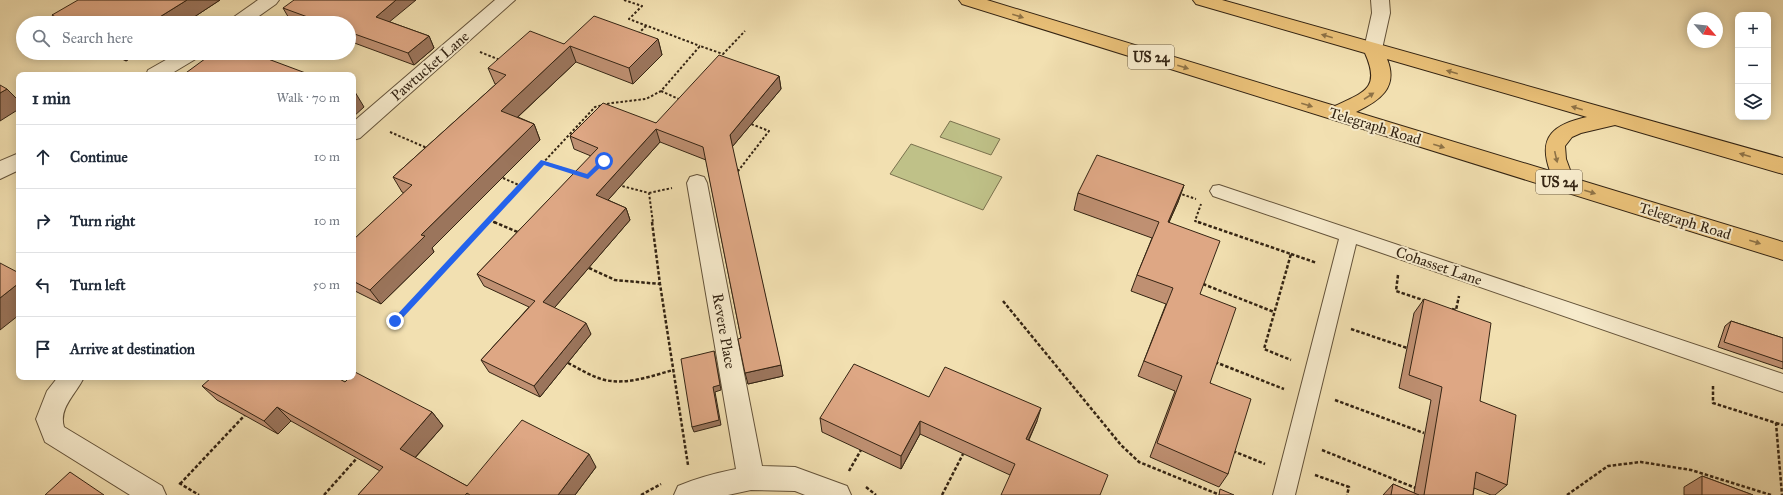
<!DOCTYPE html>
<meta charset="utf-8">
<style>
body{margin:0;font-family:"IM FELL Great Primer",serif;background:#f2f2f3;color:#1f2937}
.controls{position:absolute;right:12px;top:12px;display:grid;overflow:hidden;border-radius:8px;box-shadow:0 2px 10px #0003}
.controls button{width:36px;height:36px;display:grid;place-items:center;padding:0;border:0;border-bottom:1px solid #e0e1e3;background:#fff;color:#1f2937;font:20px sans-serif}
.compass{position:absolute;left:1687px;top:12px;width:36px;height:36px;border-radius:50%;background:#fff;box-shadow:0 2px 10px #0003;rotate:118deg}
.stop{position:absolute;width:12px;height:12px;margin:-9px;border:3px solid #2563eb;border-radius:50%;background:#fff}
.stop.end{background:#2563eb;border-color:#fff;box-shadow:0 1px 4px #0008}
.list{margin:0;padding:0;list-style:none}
h2{display:flex;justify-content:space-between;align-items:center;height:52px;margin:0;padding:0 16px;font-size:17px}
h2 small{font-size:13px;font-weight:400;color:#747a83}
.list li{display:grid;grid-template-columns:26px 1fr auto;gap:12px;align-items:center;box-sizing:border-box;height:64px;padding:0 16px;border-top:1px solid #e0e1e3}
.list b{display:block;font-size:15px;white-space:nowrap}
.list em{font-size:13px;font-style:normal;color:#747a83}
.icon{flex:none;width:22px;height:22px;fill:none;stroke:currentColor;stroke-width:2;stroke-linecap:round;stroke-linejoin:round}
.map{position:relative;flex:none;width:1783px;height:495px;overflow:hidden}
.search{position:absolute;background:#fff;box-shadow:0 2px 10px #0003;left:16px;top:16px;width:340px;height:44px;display:flex;align-items:center;gap:10px;box-sizing:border-box;padding:0 14px;border-radius:22px;color:#747a83;font-size:15px}
.panel{position:absolute;background:#fff;box-shadow:0 2px 10px #0003;left:16px;top:72px;width:340px;height:308px;border-radius:8px}
.map>svg:first-child{display:block}
.green{fill:#bfc188;stroke:#7a724e}
.lines{fill:none;stroke-linecap:round;stroke-linejoin:round}
.service-casing{stroke:#64533a;stroke-width:2}
.minor-casing{stroke:#64533a;stroke-width:2}
.trunk-casing{stroke:#342413;stroke-width:2}
.path-far1{stroke:#342413;stroke-width:2;stroke-dasharray:2.5 2;stroke-linecap:butt}
.path{stroke:#342413;stroke-width:2.5;stroke-dasharray:3.5 2;stroke-linecap:butt}
.service{fill:#f7ebcc;fill-rule:evenodd}
.minor{fill:#f7ebcc;fill-rule:evenodd}
.trunk{fill:#e9c078;fill-rule:evenodd}
.wall{fill:#bf9072;stroke:#342413}
.shaded-wall{fill:#9b755c;stroke:#342413}
.building{fill:#dea784;stroke:#342413}
.oneway{fill:#8e7246}
.route{fill:#2563eb}
.labels{text-anchor:middle;stroke-width:4;stroke-linejoin:round;paint-order:stroke}
.shield{fill:#f7ebcc;stroke:#6e604a;stroke-width:1}
.shield-label{font-size:14px;font-weight:bold;fill:#342413}
.street-label{font-size:15px;fill:#342413;stroke:#f7ebcc}
</style>
<div class="map">
<svg width="1783" height="495" viewBox="0 0 1783 495">
<rect width="100%" height="100%" fill="#f2e0b1"/>
<filter id="stains"><feTurbulence type="fractalNoise" baseFrequency=".005" numOctaves="4"/><feColorMatrix values="0 0 0 0 .2 0 0 0 0 .09 0 0 0 0 .02 0 0 0 .5 -.17"/></filter>
<radialGradient id="worn" r=".72"><stop offset=".6" stop-color="#630" stop-opacity="0"/><stop offset="1" stop-color="#630" stop-opacity=".3"/></radialGradient>
<!-- green -->
<path class="green" d="M 950,121 L 1000,139 L 991,155 L 940,137 Z
M 911,144 L 1002,177 L 983,210 L 890,174 Z"/>
<g class="lines">
<defs>
<path id="service" d="M 1219,185 L 1783,374 L 1783,392 L 1356,244 L 1295,495 L 1273,495 L 1339,239 L 1213,196 L 1210,191 L 1213,186 Z"/>
<path id="minor" d="M 258,0 L 279,0 L 276,4 L 249,23 L 228,23 L 231,19 Z
M 495,0 L 515,0 L 360,138 L 353,140 L 353,122 Z
M 1371,0 L 1389,0 L 1390,13 L 1382,49 L 1380,53 L 1373,55 L 1366,53 L 1364,49 L 1372,13 Z
M 178,53 L 201,53 L 199,57 L 169,75 L 146,75 L 148,70 Z
M 19,153 L 19,170 L 0,179 L 0,161 Z
M 697,175 L 704,177 L 707,183 L 762,466 L 795,467 L 847,486 L 851,495 L 805,495 L 795,491 L 751,490 L 728,495 L 674,495 L 678,486 C 697,478 716,473 736,469 L 687,183 L 690,177 Z
M 58,377 L 84,377 C 77,393 58,408 64,427 L 162,486 L 166,495 L 130,495 L 45,442 L 36,419 L 47,391 Z"/>
<path id="trunk" d="M 959,0 L 987,0 L 1335,106 C 1364,92 1381,89 1365,53 L 1196,4 L 1193,0 L 1222,0 L 1783,158 L 1783,174 L 1615,125 L 1581,133 L 1572,137 L 1565,146 L 1566,159 L 1573,178 L 1783,242 L 1783,260 L 962,4 ZM 1387,59 L 1587,117 C 1555,124 1537,136 1550,171 L 1356,112 C 1379,101 1399,88 1387,59 Z"/>
</defs>
<!-- service casing -->
<use href="#service" class="service-casing"/>
<!-- minor casing -->
<use href="#minor" class="minor-casing"/>
<!-- trunk casing -->
<use href="#trunk" class="trunk-casing"/>
<!-- path-far1 -->
<path class="path-far1" d="M 624,0 L 642,6 L 629,19 L 700,46
M 638,34 L 646,26
M 480,52 L 500,60
M 661,91 L 681,100
M 390,132 L 427,148
M 543,162 L 577,173
M 735,175 L 769,131 L 751,124
M 503,178 L 521,186
M 618,185 L 649,193 L 653,223
M 649,193 L 672,188
M 1178,193 L 1196,199
M 489,220 L 496,223
M 487,223 L 595,107 L 611,103 L 646,99 L 661,91 L 700,46 L 723,54 L 745,31
M 1201,223 L 1195,221 L 1201,204"/>
<!-- path -->
<path class="path" d="M 494,222 L 520,233
M 652,222 L 660,284 L 688,465
M 1198,222 L 1291,254 L 1264,349 L 1291,360
M 1291,254 L 1317,263
M 589,268 L 615,280 L 660,284
M 1398,275 L 1396,291 L 1426,301
M 1203,284 L 1274,312
M 1003,301 L 1121,445 L 1139,462 L 1220,495
M 1452,309 L 1456,310 L 1459,296
M 395,321 L 488,222
M 1351,329 L 1407,348
M 1215,362 L 1284,389
M 568,363 C 580,369 592,377 605,380 C 627,385 652,376 673,370
M 1713,386 L 1713,403 L 1776,423 L 1782,495
M 1335,400 L 1424,433
M 1776,423 L 1783,425
M 1322,450 L 1418,489
M 1233,451 L 1265,464
M 849,471 L 861,450
M 1315,475 L 1349,487 L 1347,495
M 179,483 L 199,495
M 180,484 L 245,415
M 866,487 L 876,495
M 324,495 L 357,458
M 641,495 L 661,484
M 942,495 L 963,454
M 1567,495 L 1608,466 L 1641,462 L 1691,470 L 1771,495"/>
<!-- service -->
<use href="#service" class="service"/>
<!-- minor -->
<use href="#minor" class="minor"/>
<!-- trunk -->
<use href="#trunk" class="trunk"/>
</g>
<!-- wall -->
<path class="wall" d="M 220,0 L 185,23 L 58,23 L 52,15 Z
M 283,8 L 390,22 L 429,36 L 434,48 L 414,65 L 349,41 L 349,23 L 299,23 L 290,20 Z
M 658,39 L 662,55 L 633,84 L 576,62 L 518,117 L 534,124 L 540,140 L 432,248 L 434,252 L 381,304 L 353,290 L 353,240 L 404,193 L 402,192 L 393,177 L 496,84 L 495,84 L 488,68 L 564,44 Z
M 110,53 L 138,53 L 126,61 Z
M 779,76 L 781,89 L 732,147 L 783,376 L 748,384 L 741,338 L 706,160 L 660,142 L 608,200 L 626,208 L 630,220 L 554,308 L 591,334 L 540,397 L 489,372 L 481,360 L 529,307 L 484,286 L 477,274 L 591,156 L 574,149 L 570,136 L 656,123 Z
M 1184,185 L 1178,202 L 1169,222 L 1200,294 L 1210,383 L 1228,474 L 1219,487 L 1150,457 L 1175,391 L 1138,376 L 1166,304 L 1131,291 L 1137,275 L 1152,238 L 1074,210 L 1078,193 Z
M 1424,299 L 1480,401 L 1507,485 L 1495,495 L 1491,495 L 1474,488 L 1473,495 L 1383,495 L 1393,484 L 1414,493 L 1431,400 L 1399,388 L 1414,313 Z
M 1731,321 L 1783,338 L 1783,369 L 1718,347 L 1725,326 Z
M 345,382 L 432,412 L 443,426 L 415,458 L 467,486 L 596,467 L 575,495 L 358,495 L 380,471 L 291,421 L 278,434 L 217,400 L 202,386 Z
M 820,418 L 1037,421 L 1029,440 L 1010,475 L 920,434 L 901,469 L 822,432 Z
M 1702,476 L 1753,495 L 1684,495 L 1684,487 Z"/>
<!-- shaded-wall -->
<path class="shaded-wall" d="M 187,0 L 220,0 L 185,23 L 150,23 Z
M 396,0 L 416,0 L 382,28 L 376,17 Z
M 429,36 L 434,48 L 414,65 L 408,53 Z
M 658,39 L 662,55 L 633,84 L 629,68 Z
M 570,46 L 576,62 L 508,126 L 501,111 Z
M 119,53 L 138,53 L 126,61 Z
M 779,76 L 781,89 L 732,147 L 730,135 Z
M 7,89 L 19,101 L 19,109 L 0,121 L 0,93 Z
M 355,92 L 364,107 L 353,117 L 353,94 Z
M 534,124 L 540,140 L 432,248 L 434,252 L 381,304 L 370,290 L 421,235 Z
M 656,129 L 660,142 L 601,208 L 596,195 Z
M 1184,185 L 1178,202 L 1162,238 L 1168,222 Z
M 626,208 L 630,220 L 549,314 L 543,302 Z
M 19,283 L 19,315 L 0,330 L 0,298 Z
M 586,323 L 591,334 L 540,397 L 534,386 Z
M 714,351 L 721,390 L 715,392 L 721,425 L 694,432 L 692,427 Z
M 781,365 L 783,376 L 748,384 L 745,373 Z
M 277,407 L 291,421 L 278,434 L 264,421 Z
M 1041,408 L 1037,421 L 1023,452 L 1026,439 Z
M 432,412 L 443,426 L 411,462 L 400,449 Z
M 920,421 L 920,434 L 901,469 L 901,456 Z
M 589,454 L 596,467 L 575,495 L 558,495 Z"/>
<!-- building -->
<path class="building" d="M 78,0 L 187,0 L 150,23 L 67,23 L 52,15 Z
M 294,0 L 396,0 L 376,17 L 429,36 L 408,53 L 349,32 L 349,23 L 324,23 L 283,8 Z
M 594,16 L 658,39 L 629,68 L 570,46 L 501,111 L 534,124 L 421,235 L 425,236 L 370,290 L 353,281 L 353,240 L 412,185 L 393,177 L 506,75 L 488,68 L 530,31 L 564,44 Z
M 213,53 L 252,53 L 311,75 L 183,75 Z
M 719,55 L 779,76 L 730,135 L 781,365 L 745,373 L 738,339 L 741,338 L 703,147 L 656,129 L 596,195 L 626,208 L 543,302 L 586,323 L 534,386 L 481,360 L 535,301 L 477,274 L 598,148 L 570,136 L 603,103 L 656,123 Z
M 0,85 L 7,89 L 0,93 Z
M 1097,155 L 1184,185 L 1168,222 L 1220,241 L 1200,294 L 1236,308 L 1210,383 L 1251,399 L 1228,474 L 1157,443 L 1182,376 L 1144,361 L 1173,288 L 1137,275 L 1159,222 L 1078,193 Z
M 0,263 L 19,273 L 19,283 L 0,298 Z
M 1424,299 L 1491,323 L 1480,401 L 1516,415 L 1507,485 L 1476,472 L 1473,495 L 1424,495 L 1442,387 L 1409,375 Z
M 1731,321 L 1783,338 L 1783,362 L 1724,342 Z
M 714,351 L 720,385 L 713,387 L 719,420 L 692,427 L 681,359 Z
M 854,364 L 929,397 L 945,367 L 1041,408 L 1026,439 L 1108,475 L 1100,495 L 1001,495 L 1015,464 L 920,421 L 901,456 L 820,418 Z
M 355,372 L 432,412 L 400,449 L 467,486 L 522,420 L 589,454 L 558,495 L 470,495 L 467,493 L 465,495 L 358,495 L 383,467 L 277,407 L 264,421 L 202,386 L 212,377 L 336,377 L 345,382 L 350,377 L 353,377 L 353,374 Z
M 70,472 L 104,495 L 45,495 Z
M 1702,476 L 1753,495 L 1702,495 Z
M 1393,484 L 1419,495 L 1391,495 Z
M 1220,489 L 1234,495 L 1219,495 Z"/>
<!-- one-way arrows -->
<defs><path id="oneway-solid" d="M-6-.8H1V-3.2L6.5 0L1 3.2V.8H-6Z"/></defs>
<g class="oneway">
<use href="#oneway-solid" transform="translate(1018 16) rotate(17)"/>
<use href="#oneway-solid" transform="translate(1327 36) rotate(-164)"/>
<use href="#oneway-solid" transform="translate(1183 67) rotate(17)"/>
<use href="#oneway-solid" transform="translate(1452 72) rotate(-164)"/>
<use href="#oneway-solid" transform="translate(1369 96) rotate(-33)"/>
<use href="#oneway-solid" transform="translate(1307 105) rotate(17)"/>
<use href="#oneway-solid" transform="translate(1577 108) rotate(-164)"/>
<use href="#oneway-solid" transform="translate(1439 146) rotate(17)"/>
<use href="#oneway-solid" transform="translate(1745 155) rotate(-164)"/>
<use href="#oneway-solid" transform="translate(1556 157) rotate(77)"/>
<use href="#oneway-solid" transform="translate(1590 192) rotate(17)"/>
<use href="#oneway-solid" transform="translate(1755 242) rotate(17)"/>
</g>
<!-- route -->
<path class="route" d="M 602,159 L 607,161 L 588,179 L 544,165 L 398,323 L 393,323 L 393,319 L 541,160 L 587,174 Z"/>
<g class="labels">
<!-- shield labels -->
<g class="shield">
<rect x="1128" y="45" width="46" height="24" rx="3"/>
<rect x="1536" y="170" width="46" height="24" rx="3"/>
</g>
<g class="shield-label">
<text x="1151" y="62">US 24</text>
<text x="1559" y="187">US 24</text>
</g>
<!-- street labels -->
<g class="street-label">
<text transform="translate(430 66) rotate(-41)" y="5">Pawtucket Lane</text>
<text transform="translate(1375 126) rotate(17)" y="5">Telegraph Road</text>
<text transform="translate(1685 221) rotate(17)" y="5">Telegraph Road</text>
<text transform="translate(1439 266) rotate(19)" y="5">Cohasset Lane</text>
<text transform="translate(724 331) rotate(80)" y="5">Revere Place</text>
</g>
</g>
<rect width="100%" height="100%" filter="url(#stains)"/>
<rect width="100%" height="100%" fill="url(#worn)"/>
</svg>
<div class="controls">
<button>+</button>
<button>−</button>
<button><svg class="icon" aria-label="layers" viewBox="0 0 24 24"><path d="M12 4l9 5-9 5-9-5zM3 14l9 5 9-5"/></svg></button>
</div>
<svg class="compass" viewBox="-18 -18 36 36"><path d="M0-13l5 13h-10z" fill="#e53935"/><path d="M0 13l5-13h-10z" fill="#747a83"/></svg>
<div class="stop" style="left:604px;top:161px"></div>
<div class="stop end" style="left:395px;top:321px"></div>
<div class="search"><svg class="icon" aria-label="search" viewBox="0 0 24 24"><circle cx="10" cy="10" r="6"/><path d="M15 15l6 6"/></svg>Search here</div>
<section class="panel">
<h2>1 min<small>Walk · 70 m</small></h2>
<ul class="list">
<li><svg class="icon" aria-label="ahead" viewBox="0 0 24 24"><path d="M12 20V5M6 11l6-6 6 6"/></svg><div><b>Continue</b></div><em>10 m</em></li>
<li><svg class="icon" aria-label="right" viewBox="0 0 24 24"><path d="M7 20v-9h11M14 6l5 5-5 5"/></svg><div><b>Turn right</b></div><em>10 m</em></li>
<li><svg class="icon" aria-label="left" viewBox="0 0 24 24"><path d="M17 20v-9H6M10 6l-5 5 5 5"/></svg><div><b>Turn left</b></div><em>50 m</em></li>
<li><svg class="icon" aria-label="arrive" viewBox="0 0 24 24"><path d="M6 21V4h12l-3 4 3 4H6"/></svg><div><b>Arrive at destination</b></div></li>
</ul>
</section>
</div>
